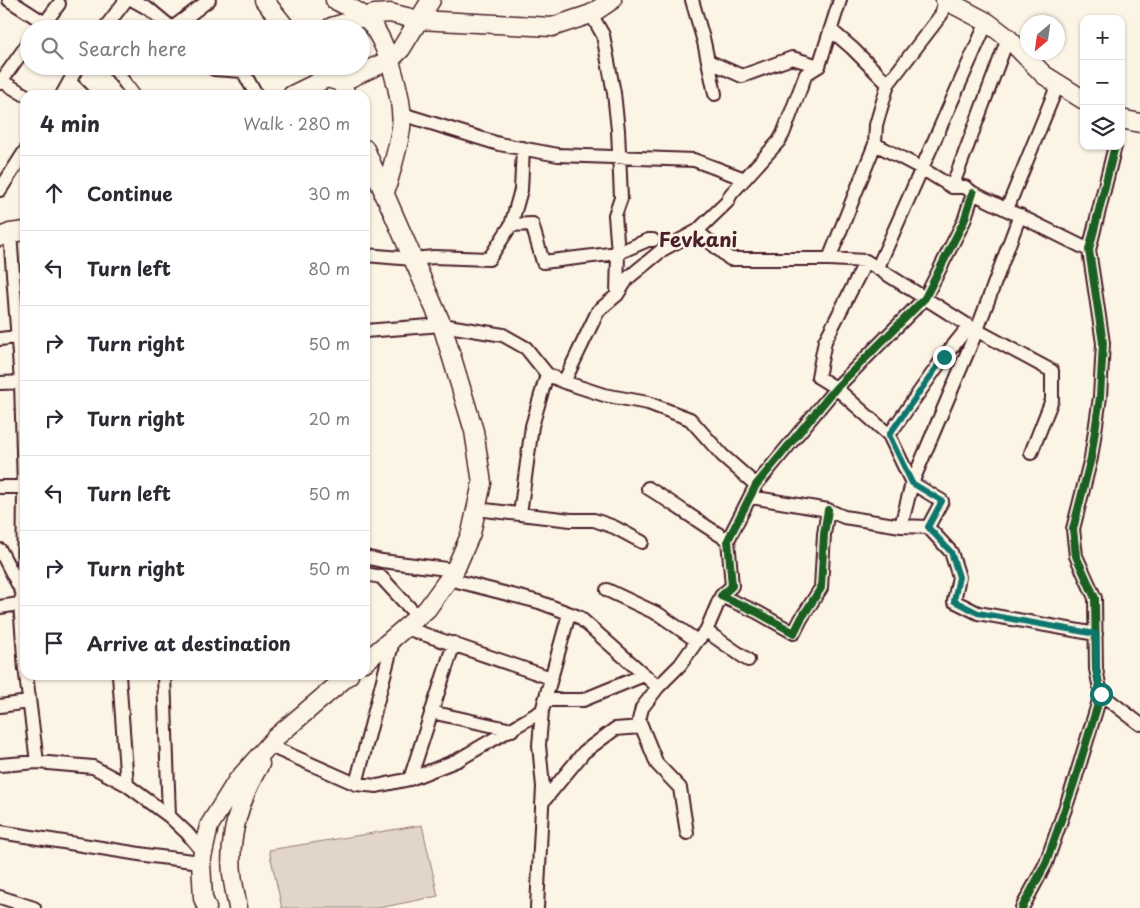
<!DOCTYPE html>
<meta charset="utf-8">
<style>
body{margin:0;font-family:"Playpen Sans",sans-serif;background:#f7f7f7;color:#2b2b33}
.controls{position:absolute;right:15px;top:15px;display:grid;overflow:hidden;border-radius:10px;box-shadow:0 1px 4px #0004}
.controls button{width:45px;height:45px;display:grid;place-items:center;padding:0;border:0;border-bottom:1px solid #e1e1e2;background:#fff;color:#2b2b33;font:25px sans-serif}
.compass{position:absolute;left:1020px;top:15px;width:45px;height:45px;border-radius:50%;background:#fff;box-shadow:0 1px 4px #0004;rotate:209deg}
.stop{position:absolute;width:15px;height:15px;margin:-11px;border:4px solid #0f766e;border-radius:50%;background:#fff}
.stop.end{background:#0f766e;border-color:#fff;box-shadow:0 1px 5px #0008}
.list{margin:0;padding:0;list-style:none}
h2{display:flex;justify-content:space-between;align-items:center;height:65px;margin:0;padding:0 20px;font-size:21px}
h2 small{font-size:16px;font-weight:400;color:#7c7c81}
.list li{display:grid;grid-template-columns:32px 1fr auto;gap:15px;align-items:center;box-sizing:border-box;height:75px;padding:0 20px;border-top:1px solid #e1e1e2}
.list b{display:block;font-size:19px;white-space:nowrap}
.list em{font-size:16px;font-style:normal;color:#7c7c81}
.icon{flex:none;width:28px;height:28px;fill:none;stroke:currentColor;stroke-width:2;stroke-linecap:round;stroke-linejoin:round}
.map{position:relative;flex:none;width:1140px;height:908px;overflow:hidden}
.search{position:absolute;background:#fff;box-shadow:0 1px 4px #0004;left:20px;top:20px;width:350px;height:55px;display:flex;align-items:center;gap:12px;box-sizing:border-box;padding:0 18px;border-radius:28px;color:#7c7c81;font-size:19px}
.panel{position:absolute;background:#fff;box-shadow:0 1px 4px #0004;left:20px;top:90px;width:350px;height:590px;border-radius:15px}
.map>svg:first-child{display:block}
.green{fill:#e2d5ca;stroke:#967a7a}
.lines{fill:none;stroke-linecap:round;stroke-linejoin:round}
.street-casing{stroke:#4a1f2b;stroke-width:16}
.secondary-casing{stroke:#4a1f2b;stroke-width:21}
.street{stroke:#fcf5e5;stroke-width:12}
.secondary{stroke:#fcf5e5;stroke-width:18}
.cycleway-casing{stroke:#fcf5e5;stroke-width:11}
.cycleway{stroke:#1b5e20;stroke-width:8}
.route{stroke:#0f766e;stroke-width:6}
.labels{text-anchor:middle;stroke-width:5;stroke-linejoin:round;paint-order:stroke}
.district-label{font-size:20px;font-weight:bold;fill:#4a1f2b;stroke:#fcf5e5}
</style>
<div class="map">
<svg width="1140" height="908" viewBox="0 0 1140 908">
<rect width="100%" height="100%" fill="#fcf5e5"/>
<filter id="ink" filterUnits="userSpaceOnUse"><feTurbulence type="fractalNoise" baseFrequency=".02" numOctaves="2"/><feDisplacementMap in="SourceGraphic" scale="10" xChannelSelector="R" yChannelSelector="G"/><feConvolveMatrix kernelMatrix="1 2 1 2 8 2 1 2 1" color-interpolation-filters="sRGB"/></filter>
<g filter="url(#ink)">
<!-- green -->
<path class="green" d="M 422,825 L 438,896 L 379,908 L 282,908 L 269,850 Z"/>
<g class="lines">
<defs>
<path id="street" d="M 9,0 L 54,29
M 133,0 L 149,9 L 173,29
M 692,0 L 704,42 L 715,94
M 591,14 L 603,35 L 614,93 L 618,130 L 621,198 L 615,215 L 618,253 L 617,294
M 41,28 L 59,4
M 104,29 L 126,0
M 171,29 L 209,0
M 831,30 L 852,48 L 888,84
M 708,61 L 742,76 L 792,58 L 819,66
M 109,66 L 116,71 L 134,95
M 209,66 L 214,69 L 243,71 L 256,95
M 0,80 L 25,95
M 70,82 L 83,95
M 0,83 L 29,42
M 62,95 L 78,66
M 402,114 L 499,144 L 558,155 L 694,160 L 745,179
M 875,144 L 921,168 L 952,187 L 965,187 L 973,193 L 1089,250
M 952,187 L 1008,38
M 0,190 L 25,151
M 1007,209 L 1058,84
M 511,225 L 521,190 L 523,148
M 697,231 L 730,259 L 829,259 L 866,261 L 969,326 L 1052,371 L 1052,400 L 1031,453
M 10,233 L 21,382 L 24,487 L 23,594 L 20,603 L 25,670
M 365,255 L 413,259 L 434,257 L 489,259 L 511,225 L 532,224 L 543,262 L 618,253 L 648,240 L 653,240
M 829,259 L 875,144 L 876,125 L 888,84 L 941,15 L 945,0
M 866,261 L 825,341 L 818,377 L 836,388 L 889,435 L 912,483 L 942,501 L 928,527
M 878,267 L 987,22
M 365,331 L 442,325 L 503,335 L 526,348 L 547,374 L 564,382 L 604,395 L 648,403 L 690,419 L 722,455 L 756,485
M 0,339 L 25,336
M 564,382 L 598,311 L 617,295 L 628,278 L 662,250 L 697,231 L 727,202 L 731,194 L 779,141 L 783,134 L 806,74 L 819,66 L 840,0
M 0,383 L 25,382
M 889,435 L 944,357 L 969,326
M 0,487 L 25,487
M 648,488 C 676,505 701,524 728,540
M 751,497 L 828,510 L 844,517 L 901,526 L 928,527 L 951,552 L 959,577 L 954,601 L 978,613 L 1096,634
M 476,509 L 571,520 L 594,520 L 614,527 L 642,542
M 828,510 L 824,534 L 821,588 L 801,619 L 794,633 L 757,612 L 721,596 L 732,586 L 728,540 L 756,485 L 836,388 L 925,298 L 964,221 L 973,193
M 520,514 L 532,426 L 547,374
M 901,526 L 912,483 L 977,330 L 1020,215
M 0,550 L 22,592
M 365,557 L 382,561 L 455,570
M 365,574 L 381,577 L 418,617
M 449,579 L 539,602 L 579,617 L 658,687 L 680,665 L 697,641 L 706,631 L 721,596
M 607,590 L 660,615 L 697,641
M 0,607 L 25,603
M 406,628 L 551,678
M 706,631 L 748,660
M 26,675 L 37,762
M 119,675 L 127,785
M 164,675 L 169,816
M 658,687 L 642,708 L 639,720 L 657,764 L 680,788 L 687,833
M 1101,694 L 1140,724
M 545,700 L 583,700 L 644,675
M 0,706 L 28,702
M 431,712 L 512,730
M 270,746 L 356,784 L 377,786 L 410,779 L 458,760 L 542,711
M 0,765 L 37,762 L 93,767 L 127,785 L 169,816 L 187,833 L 203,852
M 410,779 L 454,643
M 356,784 L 394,637
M 542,803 L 584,752 L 615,729 L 641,727
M 0,832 L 152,856 L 201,862
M 0,897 L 34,908
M 537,908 L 543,787 L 539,745 L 542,711 L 569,614
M 1022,908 L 1046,863 L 1073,786 L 1101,694 L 1096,669 L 1095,598 L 1076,556 L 1073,529 L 1091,458 L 1100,397 L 1103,343 L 1089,250 L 1115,146"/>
<path id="secondary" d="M 264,0 L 287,29
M 335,0 C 344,5 357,10 365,17 C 386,35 405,102 401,128 C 398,151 390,174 384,196
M 945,0 L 987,22 L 1008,38 L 1044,75 L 1084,100
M 331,27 L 374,14 L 390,13 L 419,20 L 552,27 L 591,14 L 612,0
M 336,66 L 346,95
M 292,95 L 327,78 L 341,82 L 390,60 L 401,49 L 431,0
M 1121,119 L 1140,123
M 365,149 L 442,325 L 474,431 L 482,483 L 471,533 L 455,570 L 427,609 L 365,662
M 0,237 L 10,233 L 25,231
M 207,908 L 203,898 L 201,862 L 209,826 L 237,781 L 275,738 L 349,675
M 238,908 C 236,896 233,885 232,873 C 228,836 241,796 260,764"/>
</defs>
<!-- street casing -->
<use href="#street" class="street-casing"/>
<!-- secondary casing -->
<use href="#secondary" class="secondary-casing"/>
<!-- street -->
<use href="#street" class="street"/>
<!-- secondary -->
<use href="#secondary" class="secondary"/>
<defs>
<path id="cycleway" d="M 828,510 L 824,534 L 821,588 L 801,619 L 794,633 L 757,612 L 721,596 L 732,586 L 728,540 L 756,485 L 836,388 L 925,298 L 964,221 L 973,193
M 1022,908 L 1046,863 L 1073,786 L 1101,694 L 1096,669 L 1095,598 L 1076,556 L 1073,529 L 1091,458 L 1100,397 L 1103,343 L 1089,250 L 1115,146"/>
</defs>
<!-- cycleway casing -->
<use href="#cycleway" class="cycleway-casing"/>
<!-- cycleway -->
<use href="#cycleway" class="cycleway"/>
</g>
</g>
<g class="lines" filter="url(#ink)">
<!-- route -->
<path class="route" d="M 944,357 L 889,435 L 912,483 L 942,501 L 928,527 L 951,552 L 959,577 L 954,601 L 978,613 L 1096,634 L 1096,669 L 1101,694"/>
</g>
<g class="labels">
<!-- district labels -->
<g class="district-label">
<text x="698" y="247">Fevkani</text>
</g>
</g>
</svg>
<div class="controls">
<button>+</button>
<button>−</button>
<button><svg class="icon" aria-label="layers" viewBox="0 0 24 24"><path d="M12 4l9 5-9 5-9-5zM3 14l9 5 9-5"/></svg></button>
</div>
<svg class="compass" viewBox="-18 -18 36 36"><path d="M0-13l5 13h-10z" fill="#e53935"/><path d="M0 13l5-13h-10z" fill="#7c7c81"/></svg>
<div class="stop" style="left:1101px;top:694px"></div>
<div class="stop end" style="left:944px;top:357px"></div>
<div class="search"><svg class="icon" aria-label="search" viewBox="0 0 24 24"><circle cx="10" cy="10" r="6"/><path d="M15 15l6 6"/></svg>Search here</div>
<section class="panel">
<h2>4 min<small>Walk · 280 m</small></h2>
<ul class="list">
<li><svg class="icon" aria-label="ahead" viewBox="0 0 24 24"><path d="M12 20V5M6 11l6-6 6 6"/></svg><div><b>Continue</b></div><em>30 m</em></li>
<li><svg class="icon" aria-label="left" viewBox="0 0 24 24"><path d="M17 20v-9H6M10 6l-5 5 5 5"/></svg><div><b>Turn left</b></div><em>80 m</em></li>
<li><svg class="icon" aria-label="right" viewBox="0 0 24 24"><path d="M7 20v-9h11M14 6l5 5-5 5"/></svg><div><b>Turn right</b></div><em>50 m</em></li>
<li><svg class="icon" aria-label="right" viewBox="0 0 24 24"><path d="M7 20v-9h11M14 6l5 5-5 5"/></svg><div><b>Turn right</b></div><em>20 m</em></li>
<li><svg class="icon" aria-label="left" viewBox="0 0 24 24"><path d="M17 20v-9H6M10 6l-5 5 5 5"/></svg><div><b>Turn left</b></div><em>50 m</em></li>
<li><svg class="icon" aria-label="right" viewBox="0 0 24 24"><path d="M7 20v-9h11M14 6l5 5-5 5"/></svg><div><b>Turn right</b></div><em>50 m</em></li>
<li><svg class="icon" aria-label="arrive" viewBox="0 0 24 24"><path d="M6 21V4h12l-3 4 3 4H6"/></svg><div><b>Arrive at destination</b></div></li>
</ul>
</section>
</div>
